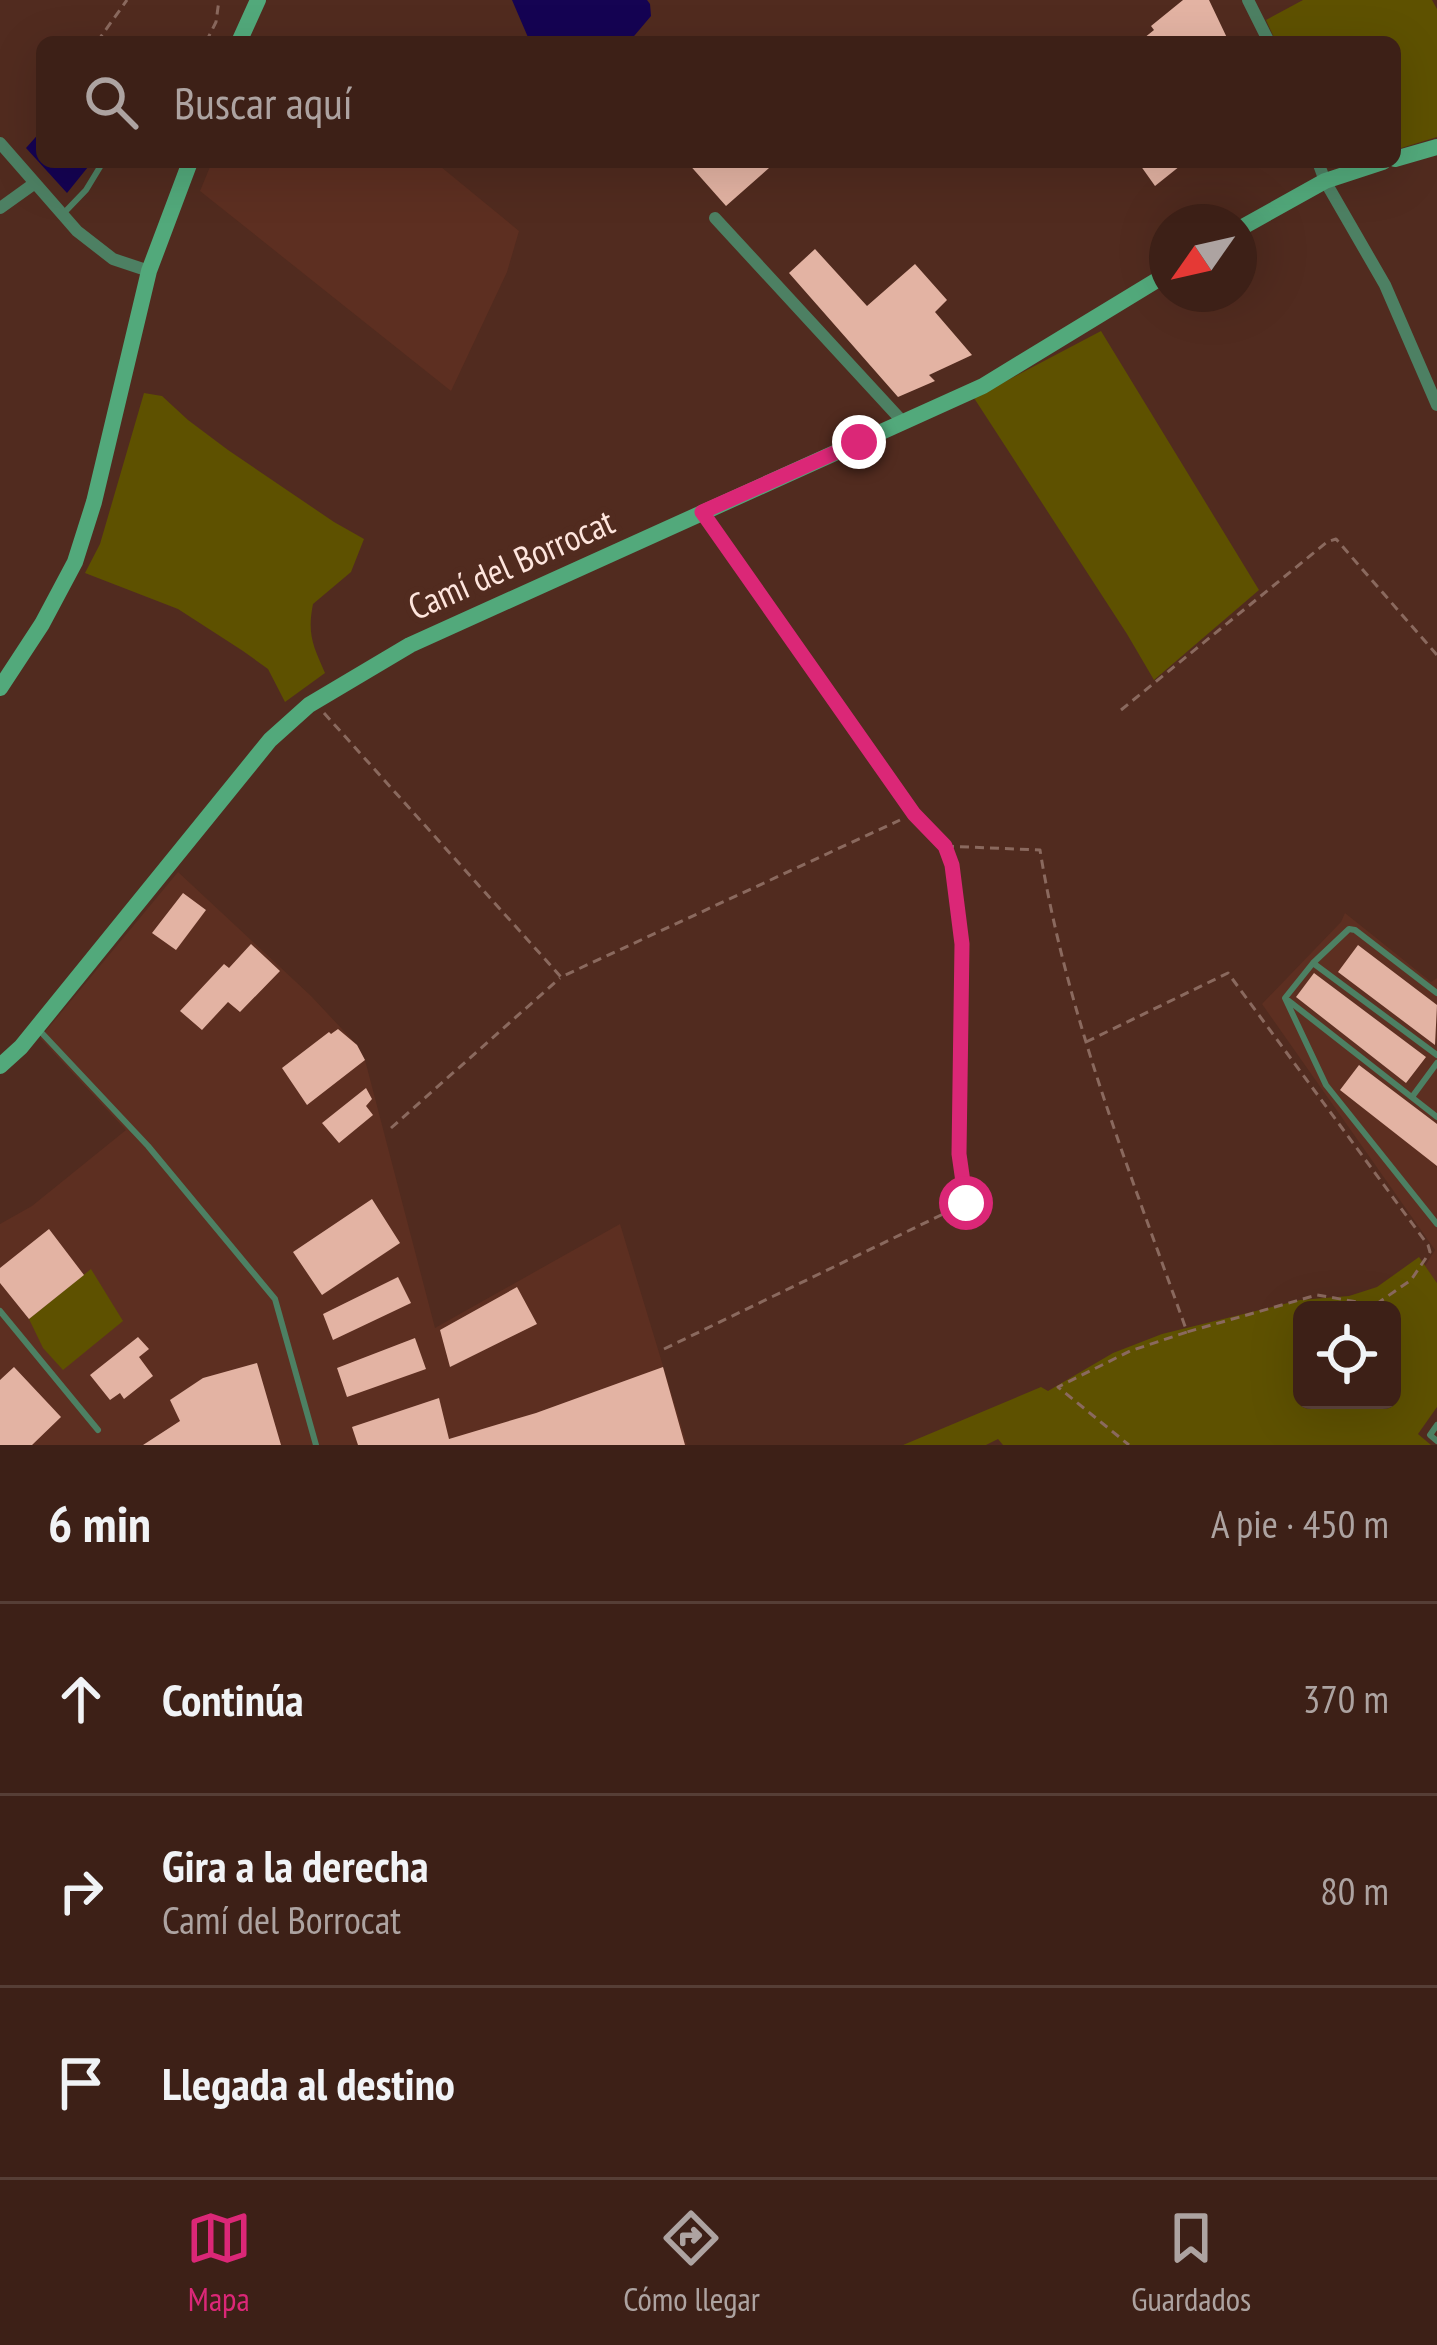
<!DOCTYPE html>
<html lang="es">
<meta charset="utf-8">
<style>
body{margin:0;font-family:"PT Sans Narrow",sans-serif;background:#442820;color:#f1f3f6}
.controls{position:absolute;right:36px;bottom:36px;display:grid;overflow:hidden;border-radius:18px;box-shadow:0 12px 48px #0002}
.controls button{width:108px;height:108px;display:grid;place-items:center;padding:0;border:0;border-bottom:3px solid #563e36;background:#3d2017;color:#f1f3f6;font:60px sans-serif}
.compass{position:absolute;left:1149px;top:204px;width:108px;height:108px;border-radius:50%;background:#3d2017;box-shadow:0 12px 48px #0002;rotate:236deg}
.stop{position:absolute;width:36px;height:36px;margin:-27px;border:9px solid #db2777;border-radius:50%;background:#fff}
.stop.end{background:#db2777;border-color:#fff;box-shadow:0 3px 12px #0008}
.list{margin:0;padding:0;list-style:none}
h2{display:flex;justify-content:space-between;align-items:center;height:156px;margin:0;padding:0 48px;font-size:51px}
h2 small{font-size:39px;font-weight:400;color:#ada3a1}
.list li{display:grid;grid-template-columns:78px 1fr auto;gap:36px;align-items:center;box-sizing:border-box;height:192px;padding:0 48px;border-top:3px solid #563e36}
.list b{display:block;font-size:45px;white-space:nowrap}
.list p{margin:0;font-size:39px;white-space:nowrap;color:#ada3a1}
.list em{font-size:39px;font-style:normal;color:#ada3a1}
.icon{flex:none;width:66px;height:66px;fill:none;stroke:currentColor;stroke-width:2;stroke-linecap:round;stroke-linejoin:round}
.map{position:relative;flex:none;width:1437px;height:1445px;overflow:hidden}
.search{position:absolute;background:#3d2017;box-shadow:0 12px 48px #0002;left:36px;right:36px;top:36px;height:132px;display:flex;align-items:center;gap:30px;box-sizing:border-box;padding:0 42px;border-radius:18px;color:#ada3a1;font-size:45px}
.sheet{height:732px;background:#3d2017}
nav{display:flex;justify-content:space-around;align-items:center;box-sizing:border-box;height:168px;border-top:3px solid #563e36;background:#3d2017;font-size:33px;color:#ada3a1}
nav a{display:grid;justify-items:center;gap:6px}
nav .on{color:#db2777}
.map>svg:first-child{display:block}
.built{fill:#5d2f21}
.green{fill:#5e5100;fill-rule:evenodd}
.water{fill:#150353}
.building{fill:#e3b3a3}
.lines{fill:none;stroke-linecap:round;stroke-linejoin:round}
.path{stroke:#8a695e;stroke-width:3;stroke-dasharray:9 6;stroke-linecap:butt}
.lane{stroke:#4d8063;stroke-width:6}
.street{stroke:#4d8063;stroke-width:12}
.secondary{stroke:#52a97b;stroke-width:16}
.route{stroke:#db2777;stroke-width:15}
.labels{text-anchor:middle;stroke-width:12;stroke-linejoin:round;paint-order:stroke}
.street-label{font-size:36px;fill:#fee5dd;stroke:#512b1f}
</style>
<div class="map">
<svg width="1437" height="1445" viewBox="0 0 1437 1445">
<rect width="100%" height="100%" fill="#512b1f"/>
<!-- built -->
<path class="built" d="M 212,162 L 435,162 L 519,231 L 507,272 L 451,391 L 200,191 Z
M 178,872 L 311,996 L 357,1045 L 365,1060 L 435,1328 L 620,1224 L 687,1445 L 0,1445 L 0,1224 L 32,1206 L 126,1130 L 40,1038 Z
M 1345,913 L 1431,982 L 1437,978 L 1437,1283 L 1425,1266 L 1435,1250 L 1262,1004 L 1341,922 Z"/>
<!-- green -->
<path class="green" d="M 1303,0 L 1432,0 L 1437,9 L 1437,137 L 1395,150 L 1395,42 L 1276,42 L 1266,20 Z
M 1101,331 L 1259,590 L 1154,680 L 1127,634 L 974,398 Z
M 144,393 L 162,396 L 188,420 L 228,450 L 334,522 L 364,539 L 351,572 L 313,604 C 307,634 313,646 325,673 L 285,702 L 268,669 L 243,651 L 178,609 L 85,573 L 100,544 Z
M 1419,1257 L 1437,1283 L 1437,1407 L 1418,1434 L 1431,1445 L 1003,1445 L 998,1439 L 986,1445 L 903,1445 L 1041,1387 L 1048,1391 L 1113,1353 L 1162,1334 L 1300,1300 L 1349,1296 L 1377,1287 ZM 1302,1310 L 1392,1310 L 1392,1400 L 1302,1400 Z
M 91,1269 L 123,1321 L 63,1370 L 43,1348 L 29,1319 Z"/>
<!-- water -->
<path class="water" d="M 512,0 L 647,0 L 650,4 L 651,16 L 629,42 L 530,42 Z
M 42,130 L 42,162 L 92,162 L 67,193 L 26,148 Z"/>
<!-- building -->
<path class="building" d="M 1183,0 L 1209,0 L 1229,42 L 1139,42 L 1154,30 L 1151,26 Z
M 687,162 L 763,162 L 769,168 L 726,206 Z
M 1138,162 L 1185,162 L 1155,186 Z
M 815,249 L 867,306 L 915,264 L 947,300 L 935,312 L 972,355 L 929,375 L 935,381 L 898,397 L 789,273 Z
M 183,893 L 206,910 L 176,950 L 152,933 Z
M 251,944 L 280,971 L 240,1012 L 228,1002 L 202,1030 L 180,1011 L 224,964 L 229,968 Z
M 1358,945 L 1437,1005 L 1435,1045 L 1338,972 Z
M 1314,973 L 1426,1057 L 1406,1083 L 1296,997 Z
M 338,1029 L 357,1045 L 365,1060 L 307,1105 L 282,1068 L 329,1032 L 331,1034 Z
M 1359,1065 L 1437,1124 L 1437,1166 L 1340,1090 Z
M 366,1088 L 372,1099 L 366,1106 L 373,1115 L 339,1143 L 322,1123 Z
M 372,1199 L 400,1243 L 322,1295 L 293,1252 Z
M 49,1229 L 84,1275 L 29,1319 L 0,1283 L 0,1268 Z
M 398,1277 L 411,1303 L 333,1340 L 323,1314 Z
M 517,1287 L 537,1324 L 450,1367 L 440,1330 Z
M 138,1337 L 149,1349 L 139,1357 L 153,1376 L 124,1399 L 120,1393 L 110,1400 L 90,1375 Z
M 415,1338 L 426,1369 L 347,1397 L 337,1368 Z
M 257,1363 L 281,1445 L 143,1445 L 180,1421 L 170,1400 L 203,1378 Z
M 14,1367 L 61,1417 L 32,1445 L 0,1445 L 0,1380 Z
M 663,1367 L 685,1445 L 358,1445 L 352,1427 L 439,1398 L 449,1439 L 536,1413 Z"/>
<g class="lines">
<!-- path -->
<path class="path" d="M 97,42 L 127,0
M 206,42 L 216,22 L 219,0
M 1121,710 L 1327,542 L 1336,539 L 1437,655
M 324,713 L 561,977 L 900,820
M 945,846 L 1040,850 C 1067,1017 1131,1174 1187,1332 L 1130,1351 L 1058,1387 L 1129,1445
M 1086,1042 L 1228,973 L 1428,1245 L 1430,1252 L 1411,1280 L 1375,1305 L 1317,1295 L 1187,1332
M 391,1128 L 560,978
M 664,1349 L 966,1203 L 959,1154 L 961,943 L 952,865 L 945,846 L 922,822"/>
<!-- lane -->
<path class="lane" d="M 62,215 L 86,190 L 103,162
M 1313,963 L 1437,1055
M 1437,993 L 1355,930 L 1349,929 L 1313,963 L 1285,998 L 1326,1085 L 1437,1224
M 1289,1001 L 1437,1117
M 39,1030 L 148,1146 L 275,1299 L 316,1445
M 1412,1097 L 1437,1063
M 0,1311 L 98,1430
M 1437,1425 L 1430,1435 L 1437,1441"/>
<!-- street -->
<path class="street" d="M 1248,0 L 1269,42
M 0,143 L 77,231 L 113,259 L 149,271
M 1318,162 L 1325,181 L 1385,285 L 1437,405
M 0,208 L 35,183
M 715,218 L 903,422
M 702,512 L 914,814"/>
<!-- secondary -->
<path class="secondary" d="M 239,42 L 258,0
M 1395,159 L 1437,147
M 1239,229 L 1325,181 L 1383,162
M 0,688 L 42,624 L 75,562 L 94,502 L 149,271 L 190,162
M 0,1066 L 21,1047 L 270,740 L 309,705 L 410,645 L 983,386 L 1167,274"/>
</g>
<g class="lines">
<!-- route -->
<path class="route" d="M 859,442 L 702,512 L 914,814 L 945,846 L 952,865 L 962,944 L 959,1154 L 966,1203"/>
</g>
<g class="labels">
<!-- street labels -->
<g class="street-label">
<text transform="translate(511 564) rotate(-24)" y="13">Camí del Borrocat</text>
</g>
</g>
</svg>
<div class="controls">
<button><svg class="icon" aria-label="locate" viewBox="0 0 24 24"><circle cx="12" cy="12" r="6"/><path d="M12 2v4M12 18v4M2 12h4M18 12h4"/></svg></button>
</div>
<svg class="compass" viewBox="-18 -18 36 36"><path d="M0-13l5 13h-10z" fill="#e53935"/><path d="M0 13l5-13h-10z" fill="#ada3a1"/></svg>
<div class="stop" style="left:966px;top:1203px"></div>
<div class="stop end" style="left:859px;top:442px"></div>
<div class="search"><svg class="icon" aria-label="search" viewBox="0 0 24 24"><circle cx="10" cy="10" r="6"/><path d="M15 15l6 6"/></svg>Buscar aquí</div>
</div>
<section class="sheet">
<h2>6 min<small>A pie · 450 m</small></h2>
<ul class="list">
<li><svg class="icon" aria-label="ahead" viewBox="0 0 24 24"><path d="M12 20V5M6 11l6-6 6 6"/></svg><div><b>Continúa</b></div><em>370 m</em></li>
<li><svg class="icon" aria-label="right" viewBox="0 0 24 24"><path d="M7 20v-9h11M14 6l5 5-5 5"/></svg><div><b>Gira a la derecha</b><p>Camí del Borrocat</p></div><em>80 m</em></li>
<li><svg class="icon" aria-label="arrive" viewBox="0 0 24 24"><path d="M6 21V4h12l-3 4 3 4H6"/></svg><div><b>Llegada al destino</b></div></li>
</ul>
</section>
<nav>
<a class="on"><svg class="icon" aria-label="map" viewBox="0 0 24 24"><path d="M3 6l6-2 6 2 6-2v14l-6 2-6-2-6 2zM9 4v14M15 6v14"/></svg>Mapa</a>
<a><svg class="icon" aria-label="directions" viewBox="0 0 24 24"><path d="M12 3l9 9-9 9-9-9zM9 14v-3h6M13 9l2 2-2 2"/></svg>Cómo llegar</a>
<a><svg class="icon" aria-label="saved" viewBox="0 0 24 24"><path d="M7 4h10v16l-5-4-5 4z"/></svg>Guardados</a>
</nav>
